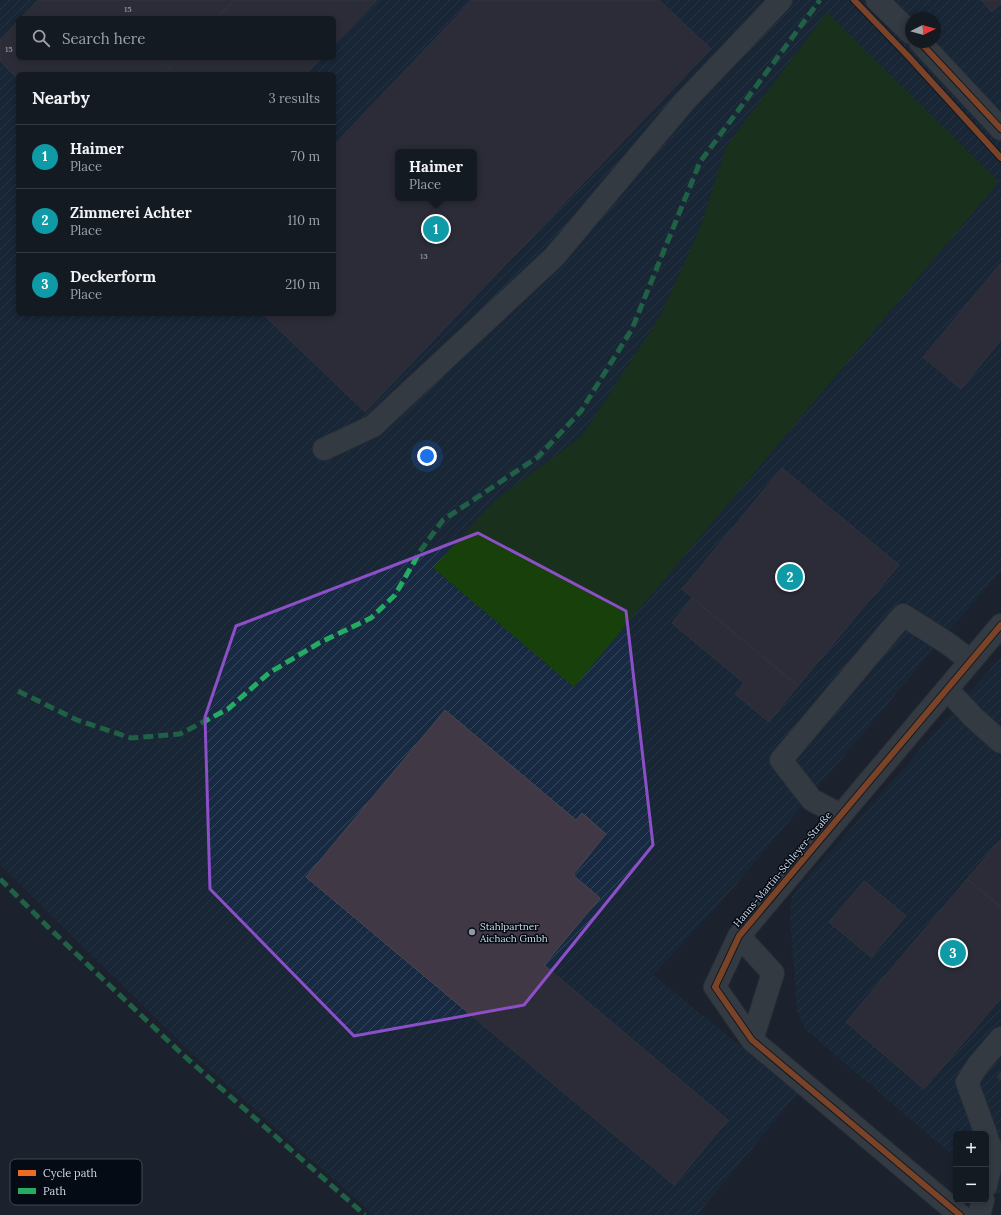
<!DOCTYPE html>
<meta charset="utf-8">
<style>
body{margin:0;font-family:Lora,serif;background:#1d232a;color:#f1f3f6}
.controls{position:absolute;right:12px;bottom:12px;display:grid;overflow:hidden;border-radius:6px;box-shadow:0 2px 6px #0003}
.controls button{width:36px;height:36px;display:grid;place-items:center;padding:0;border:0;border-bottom:1px solid #333840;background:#141a22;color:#f1f3f6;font:20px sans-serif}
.compass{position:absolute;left:905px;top:12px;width:36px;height:36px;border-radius:50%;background:#141a22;box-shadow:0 2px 6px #0003;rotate:85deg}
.you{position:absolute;left:427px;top:456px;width:14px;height:14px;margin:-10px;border:3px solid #fff;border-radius:50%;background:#1a73e8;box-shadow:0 0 0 6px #1a73e833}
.badge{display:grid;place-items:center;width:26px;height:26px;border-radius:50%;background:#8f99a6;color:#fff;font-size:13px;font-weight:700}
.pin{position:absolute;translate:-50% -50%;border:2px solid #fff;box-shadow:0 1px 4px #0006}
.popup{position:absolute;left:395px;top:149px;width:82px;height:52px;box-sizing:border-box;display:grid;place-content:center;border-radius:6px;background:#141a22;filter:drop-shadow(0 1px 3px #0005);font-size:13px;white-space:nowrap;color:#9da1a5}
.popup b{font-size:15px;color:#f1f3f6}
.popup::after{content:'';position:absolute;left:50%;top:100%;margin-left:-8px;border:8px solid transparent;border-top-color:#141a22}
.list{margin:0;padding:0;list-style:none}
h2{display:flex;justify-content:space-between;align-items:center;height:52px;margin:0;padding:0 16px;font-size:17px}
h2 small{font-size:13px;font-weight:400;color:#9da1a5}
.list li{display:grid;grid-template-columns:26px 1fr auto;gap:12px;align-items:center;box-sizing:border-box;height:64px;padding:0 16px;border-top:1px solid #333840}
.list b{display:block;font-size:15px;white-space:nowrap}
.list p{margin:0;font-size:13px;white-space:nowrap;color:#9da1a5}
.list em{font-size:13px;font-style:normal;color:#9da1a5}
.icon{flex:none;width:22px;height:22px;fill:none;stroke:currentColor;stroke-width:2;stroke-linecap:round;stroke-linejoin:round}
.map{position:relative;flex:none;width:1001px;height:1215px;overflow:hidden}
.search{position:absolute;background:#141a22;box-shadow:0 2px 6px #0003;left:16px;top:16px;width:320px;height:44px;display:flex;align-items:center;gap:10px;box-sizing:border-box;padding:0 14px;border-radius:6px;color:#9da1a5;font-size:15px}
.panel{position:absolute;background:#141a22;box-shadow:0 2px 6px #0003;left:16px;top:72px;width:320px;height:244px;border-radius:6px}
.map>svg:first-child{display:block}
.industrial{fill:url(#industrial-furrows);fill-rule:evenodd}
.grass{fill:#18400a}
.building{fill:#413845;stroke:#49474f;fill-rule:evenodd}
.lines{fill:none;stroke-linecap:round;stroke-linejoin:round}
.minor-casing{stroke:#363d46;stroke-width:24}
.minor{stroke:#53585a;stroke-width:22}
.quiet{stroke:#26ab63;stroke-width:5;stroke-dasharray:10 5;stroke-linecap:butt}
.cycleway-casing{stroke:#050b14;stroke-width:8}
.cycleway{stroke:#ed6a23;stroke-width:6}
.marked{fill:none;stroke:#8c4fc7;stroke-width:3;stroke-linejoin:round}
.poi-dot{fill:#8f99a6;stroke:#050b14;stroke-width:1.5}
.labels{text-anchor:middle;stroke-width:3;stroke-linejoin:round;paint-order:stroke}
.number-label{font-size:8px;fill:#abb1be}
.street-label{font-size:10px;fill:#ced9e6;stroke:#050b14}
.poi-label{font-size:10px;fill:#ced9e6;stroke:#050b14;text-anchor:start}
.key{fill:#050b14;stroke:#414953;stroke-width:1}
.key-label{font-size:11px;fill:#ced9e6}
</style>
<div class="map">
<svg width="1001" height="1215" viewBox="0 0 1001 1215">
<defs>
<pattern id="industrial-furrows" width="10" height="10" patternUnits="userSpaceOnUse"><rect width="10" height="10" fill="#182a41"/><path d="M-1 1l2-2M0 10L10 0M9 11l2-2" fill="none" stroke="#38485c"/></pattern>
</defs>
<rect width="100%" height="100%" fill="#1b232e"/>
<!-- industrial -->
<path class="industrial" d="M 0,0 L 1001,0 L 1001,571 L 946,634 L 729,893 L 653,975 L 798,1093 L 697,1215 L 374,1215 L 187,1049 L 0,865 ZM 18,18 L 334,18 L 334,58 L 18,58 ZM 911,18 L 935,18 L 935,42 L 911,42 ZM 18,74 L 334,74 L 334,314 L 18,314 ZM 398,152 L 474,152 L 474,198 L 398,198 Z
M 1001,657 L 1001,1196 L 986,1183 L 986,1134 L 956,1134 L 956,1158 L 805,1029 L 797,1011 L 790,914 L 792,896 Z"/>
<!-- grass -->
<path class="grass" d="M 827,12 L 999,182 L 574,687 L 433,568 L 495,500 L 581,437 L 661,315 L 700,228 L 727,145 Z"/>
<!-- building -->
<path class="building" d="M 38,0 L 234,0 L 217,18 L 21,18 Z
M 234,0 L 377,0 L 334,44 L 334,18 L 217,18 Z
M 472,0 L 659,0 L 711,49 L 365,412 L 263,314 L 334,314 L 334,145 ZM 398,152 L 474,152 L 474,198 L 398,198 Z
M 981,0 L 1001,0 L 1001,4 L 992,12 Z
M 18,21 L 18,58 L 179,58 L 163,74 L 18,74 L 18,79 L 0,61 L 0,40 Z
M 179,58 L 321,58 L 306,74 L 163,74 Z
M 1001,263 L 1001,340 L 961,389 L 923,357 Z
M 782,468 L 899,565 L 798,686 L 682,589 Z
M 692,598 L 798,686 L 769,722 L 735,694 L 744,683 L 672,623 Z
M 445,710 L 576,820 L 582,813 L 606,834 L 573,875 L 600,898 L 544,965 L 728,1120 L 674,1185 L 306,877 Z
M 1001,839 L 1001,907 L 967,879 Z
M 967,879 L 1001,907 L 1001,998 L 924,1089 L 846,1022 Z
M 864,881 L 906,916 L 871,957 L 829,922 Z
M 1001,1072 L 1001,1080 L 997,1077 Z"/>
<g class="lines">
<defs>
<path id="minor" d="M 877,0 L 911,33
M 920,42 L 1001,129
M 324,449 L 373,426 L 554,257 L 684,102 L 781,0
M 947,689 L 973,717 L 1001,742
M 841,815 L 812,800 L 781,760 L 903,615 L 947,643 L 971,661
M 739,936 L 773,973 L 752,1040
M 986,1134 L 967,1082 L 978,1065 L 1001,1038
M 986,1135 L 993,1154 L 986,1186
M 960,1215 L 752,1040 L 715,987 L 739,936 L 1001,625
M 979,1215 L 983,1200"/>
</defs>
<!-- minor casing -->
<use href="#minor" class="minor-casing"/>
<!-- minor -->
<use href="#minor" class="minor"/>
<!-- quiet -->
<path class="quiet" d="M 18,691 L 77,720 L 131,738 L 180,734 L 228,709 L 269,673 L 319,643 L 371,618 L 395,595 L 421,550 L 443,520 L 538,457 L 581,411 L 632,329 L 700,162 L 820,0
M 0,879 L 49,928 L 182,1054 L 365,1215"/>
<defs>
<path id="cycleway" d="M 854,0 L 908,56 L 1001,158
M 920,42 L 1001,129
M 960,1215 L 752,1040 L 715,987 L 739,936 L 1001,625"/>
</defs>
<!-- cycleway casing -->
<use href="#cycleway" class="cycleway-casing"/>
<!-- cycleway -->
<use href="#cycleway" class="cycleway"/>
</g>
<!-- marked area -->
<path d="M0 0H1001V1215H0ZM 478,533 L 626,611 L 653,845 L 524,1005 L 354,1036 L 210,889 L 205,717 L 236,626 Z" fill="#1b232e" fill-opacity=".55" fill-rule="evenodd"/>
<path class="marked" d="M 478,533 L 626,611 L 653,845 L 524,1005 L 354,1036 L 210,889 L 205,717 L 236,626 Z"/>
<!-- markers -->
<circle class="poi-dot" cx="472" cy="932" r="4"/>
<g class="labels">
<!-- number labels -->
<g class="number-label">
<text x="128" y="12">15</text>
<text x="9" y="52">15</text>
<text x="424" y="259">13</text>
</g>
<!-- street labels -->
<g class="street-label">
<text transform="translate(782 869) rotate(-50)" y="4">Hanns-Martin-Schleyer-Straße</text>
</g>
<!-- poi labels -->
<g class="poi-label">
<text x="480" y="930">Stahlpartner<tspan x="480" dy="12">Aichach Gmbh</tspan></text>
</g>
</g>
<!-- legend -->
<rect x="10" y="1159" width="132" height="46" rx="6" class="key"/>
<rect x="18" y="1170" width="18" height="6" fill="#ed6a23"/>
<rect x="18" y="1188" width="18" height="6" fill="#26ab63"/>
<g class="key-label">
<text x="43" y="1177">Cycle path</text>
<text x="43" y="1195">Path</text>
</g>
</svg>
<div class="controls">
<button>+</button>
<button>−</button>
</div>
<svg class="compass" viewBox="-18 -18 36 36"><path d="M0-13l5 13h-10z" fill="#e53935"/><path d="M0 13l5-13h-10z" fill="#9da1a5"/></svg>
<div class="you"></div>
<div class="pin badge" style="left:436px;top:229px;background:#0f9aa8">1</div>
<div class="popup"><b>Haimer</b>Place</div>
<div class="pin badge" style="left:790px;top:577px;background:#0f9aa8">2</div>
<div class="pin badge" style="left:953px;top:953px;background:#0f9aa8">3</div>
<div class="search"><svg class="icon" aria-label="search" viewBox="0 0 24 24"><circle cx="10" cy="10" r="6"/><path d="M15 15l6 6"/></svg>Search here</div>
<section class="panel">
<h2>Nearby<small>3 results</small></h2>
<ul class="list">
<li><span class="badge" style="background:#0f9aa8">1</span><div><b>Haimer</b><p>Place</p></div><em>70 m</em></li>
<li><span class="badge" style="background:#0f9aa8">2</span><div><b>Zimmerei Achter</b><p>Place</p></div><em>110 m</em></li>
<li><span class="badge" style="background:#0f9aa8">3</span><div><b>Deckerform</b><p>Place</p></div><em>210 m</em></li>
</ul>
</section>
</div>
